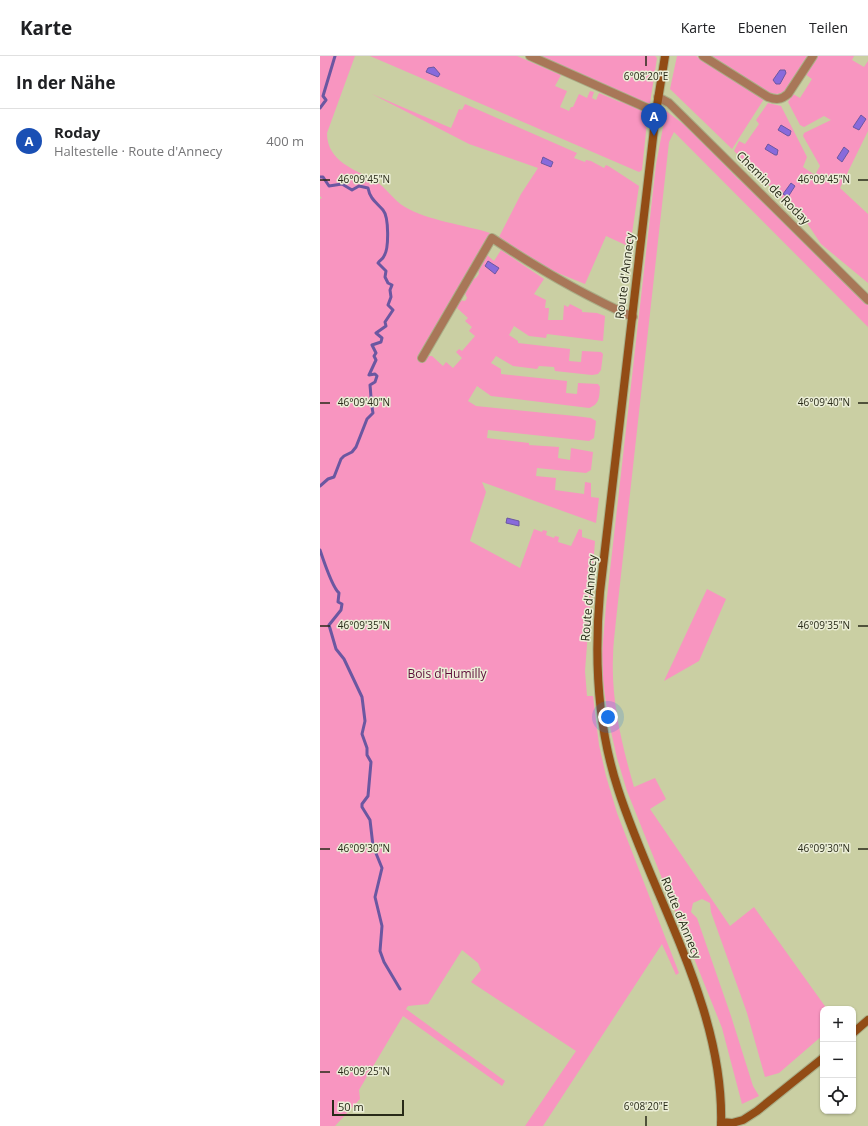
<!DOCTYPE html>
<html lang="de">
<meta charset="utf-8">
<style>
body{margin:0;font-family:"Open Sans",sans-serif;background:#f2f2f2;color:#202124}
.controls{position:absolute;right:12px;bottom:12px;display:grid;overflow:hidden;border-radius:8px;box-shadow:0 1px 3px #0004}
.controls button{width:36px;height:36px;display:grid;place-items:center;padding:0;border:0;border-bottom:1px solid #e0e0e0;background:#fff;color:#202124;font:20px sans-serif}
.scale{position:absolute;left:12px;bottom:10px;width:72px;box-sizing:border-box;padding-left:4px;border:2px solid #282a18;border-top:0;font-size:11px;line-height:14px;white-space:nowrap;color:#282a18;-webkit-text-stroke:3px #ebeed7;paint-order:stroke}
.you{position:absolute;left:288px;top:661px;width:14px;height:14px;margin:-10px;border:3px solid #fff;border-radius:50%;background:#1a73e8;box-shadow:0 0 0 6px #1a73e833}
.badge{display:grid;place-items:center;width:26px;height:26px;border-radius:50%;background:#db2777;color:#fff;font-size:13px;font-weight:700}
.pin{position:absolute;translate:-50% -33px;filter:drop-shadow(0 1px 2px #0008)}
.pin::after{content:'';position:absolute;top:21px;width:14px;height:12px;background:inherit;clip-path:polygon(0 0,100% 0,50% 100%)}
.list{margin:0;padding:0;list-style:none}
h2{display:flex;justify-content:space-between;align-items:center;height:52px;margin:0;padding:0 16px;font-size:17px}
h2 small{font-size:13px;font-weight:400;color:#757577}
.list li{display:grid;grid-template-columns:26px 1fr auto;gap:12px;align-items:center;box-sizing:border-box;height:64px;padding:0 16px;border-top:1px solid #e0e0e0}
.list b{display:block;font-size:15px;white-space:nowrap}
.list p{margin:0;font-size:13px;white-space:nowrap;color:#757577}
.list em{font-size:13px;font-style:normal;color:#757577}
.icon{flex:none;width:22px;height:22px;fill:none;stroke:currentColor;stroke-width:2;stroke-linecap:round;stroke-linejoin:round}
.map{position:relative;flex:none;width:548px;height:1070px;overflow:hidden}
header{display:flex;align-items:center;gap:24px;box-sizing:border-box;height:56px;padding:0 20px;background:#fff;border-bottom:1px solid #e0e0e0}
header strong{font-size:19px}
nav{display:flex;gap:22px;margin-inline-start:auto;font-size:14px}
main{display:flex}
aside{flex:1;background:#fff}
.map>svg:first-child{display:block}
.green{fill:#f895c0}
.water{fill:#886adc;stroke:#6b57a1}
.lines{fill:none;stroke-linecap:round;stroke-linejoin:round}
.stream{stroke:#6b57a1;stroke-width:3}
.street-casing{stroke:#aaae87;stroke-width:10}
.secondary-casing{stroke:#aaae87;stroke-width:10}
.street{stroke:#a87758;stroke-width:8}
.secondary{stroke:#924c15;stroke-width:8}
.ticks{fill:none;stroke:#282a18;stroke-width:1.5}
.labels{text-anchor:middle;stroke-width:3;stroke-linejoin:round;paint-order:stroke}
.street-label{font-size:12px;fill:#282a18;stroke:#ebeed7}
.park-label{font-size:12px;fill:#5c0c38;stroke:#ebeed7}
.ticks-label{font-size:10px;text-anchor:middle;fill:#282a18;stroke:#ebeed7;stroke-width:3;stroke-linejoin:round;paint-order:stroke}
</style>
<header>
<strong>Karte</strong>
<nav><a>Karte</a><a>Ebenen</a><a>Teilen</a></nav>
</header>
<main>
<aside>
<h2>In der Nähe<small></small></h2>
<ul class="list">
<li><span class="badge" style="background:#1a4fb4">A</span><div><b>Roday</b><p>Haltestelle · Route d'Annecy</p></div><em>400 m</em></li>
</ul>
</aside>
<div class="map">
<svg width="548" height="1070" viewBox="0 0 548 1070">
<rect width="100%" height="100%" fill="#cacfa3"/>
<!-- green -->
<path class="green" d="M 0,0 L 35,0 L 7,77 C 7,106 35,113 55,125 C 67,132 73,144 85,151 C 106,164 145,169 170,177 L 98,303 L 104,306 L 108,300 L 112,300 L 123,310 L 126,306 L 133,312 L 142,302 L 136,296 L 139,293 L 142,295 L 155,280 L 149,275 L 152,271 L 145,265 L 148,262 L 137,252 L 139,244 L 145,245 L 147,242 L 144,235 L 152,223 L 156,222 L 159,218 L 158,213 L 166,198 L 174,205 L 181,194 L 224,223 L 214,238 L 226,244 L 225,252 L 229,252 L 228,264 L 243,264 L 244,249 L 248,251 L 250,248 L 262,254 L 262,256 L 277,257 L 285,260 L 283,285 L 227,278 L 226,282 L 209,280 L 194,270 L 189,279 L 198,285 L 198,287 L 250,293 L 249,305 L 261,306 L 262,295 L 281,296 L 283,298 L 281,314 L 278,318 L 272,319 L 235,315 L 234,311 L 219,310 L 217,313 L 193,310 L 176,300 L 171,307 L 181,313 L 181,318 L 247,325 L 246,337 L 257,338 L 258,327 L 278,328 L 280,331 C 279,341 280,348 269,352 L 171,340 L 157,330 L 148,345 L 156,350 L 255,360 L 271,362 L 276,365 L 274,382 L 269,385 L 168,374 L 167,382 L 209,387 L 209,389 L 239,391 L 238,402 L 250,404 L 251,392 L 273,396 L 271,414 L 266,417 L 217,412 L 216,420 L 236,422 L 235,434 L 264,438 L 265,426 L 271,427 L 271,441 L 279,442 L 276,467 L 162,426 L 166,436 L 150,485 L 200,512 L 214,473 L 222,476 L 223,474 L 227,475 L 226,479 L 234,482 L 235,480 L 239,481 L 238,486 L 251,490 L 259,473 L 262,474 L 262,481 L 275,485 L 265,615 L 267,640 L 273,640 L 279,689 L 286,720 L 297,757 L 359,917 L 356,919 L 342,888 L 223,1070 L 205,1070 L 256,995 L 151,926 L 161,914 L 158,907 L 142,894 L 108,948 L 88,950 L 86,953 L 185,1025 L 182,1030 L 83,960 L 39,1034 L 40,1043 L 15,1070 L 0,1070 L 0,143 L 2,142 L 0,140 Z
M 50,0 L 197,0 L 241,19 L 235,30 L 247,35 L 240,51 L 249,55 L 251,51 L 253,51 L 259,38 L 267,42 L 270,35 L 274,36 L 272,42 L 276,44 L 279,37 L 300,46 L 301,44 L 328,56 L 322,114 L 319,116 Z
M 218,0 L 335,0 L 337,2 L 330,47 L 326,49 Z
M 357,0 L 376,0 L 444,43 L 412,93 L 350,33 Z
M 392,0 L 487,0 L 464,36 L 457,38 L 450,37 Z
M 497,0 L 534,0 L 532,4 L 544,11 L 548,5 L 548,75 L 520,132 L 548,158 L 548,227 L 501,188 L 487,167 L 414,95 L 419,85 L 425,88 L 439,68 L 436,64 L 448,47 L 461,50 L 487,101 L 483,111 L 495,119 L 500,110 L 483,80 L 484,77 L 511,64 L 504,60 L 484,71 L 480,69 L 468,46 L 473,38 L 480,42 L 492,23 L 485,18 Z
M 52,38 L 131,72 L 139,53 L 142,54 L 145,48 L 257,97 L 254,102 L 265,106 L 266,104 L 271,105 L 284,112 L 286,109 L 290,111 L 319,130 L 310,191 L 286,180 L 265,228 L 223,211 L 178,183 L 201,138 L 218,112 L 149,88 Z
M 346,55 L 374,76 L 418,123 L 425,127 L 548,249 L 548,271 L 354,76 L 349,86 L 296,564 C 295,576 293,588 293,601 C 291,644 302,690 314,731 L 335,722 L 346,743 L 330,753 L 410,870 L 434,851 L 507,953 L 503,953 L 503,979 L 459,1017 L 445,1021 L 427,957 L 391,856 L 390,847 L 382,843 L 373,847 L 371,856 L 377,862 L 411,960 L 433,1030 L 439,1040 L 422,1048 L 402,972 L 307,735 L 297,702 L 288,662 L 283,624 L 282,598 L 286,550 L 336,109 Z
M 387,533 L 406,543 L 379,605 L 344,625 Z"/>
<!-- water -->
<path class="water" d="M 114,11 L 120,18 L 118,21 L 106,16 L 108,12 Z
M 460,14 L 465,14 L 466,17 L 460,28 L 456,28 L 453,24 Z
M 541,59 L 546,63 L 539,74 L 533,71 Z
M 461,69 L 471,75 L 470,79 L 468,80 L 458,74 Z
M 448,88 L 458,94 L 457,99 L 455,99 L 445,93 Z
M 524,91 L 529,95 L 522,106 L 517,102 Z
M 223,101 L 233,106 L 231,111 L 221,107 Z
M 471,127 L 475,130 L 468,141 L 463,138 Z
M 168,205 L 179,212 L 175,218 L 165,210 Z
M 187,462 L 199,465 L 199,470 L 186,467 Z"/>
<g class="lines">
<!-- stream -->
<path class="stream" d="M 0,52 L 6,44 L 3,40 L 15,0
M 0,121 L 3,121 L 9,130 L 22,128 L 32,134 L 39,130 L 48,132 C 50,143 56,146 63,154 C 69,161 69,193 64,200 C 63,203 60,204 58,207 L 66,215 L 65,221 L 68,227 L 72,229 L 70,234 L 71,241 L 68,249 L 73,254 L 65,266 L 66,270 L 56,277 L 62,282 L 61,286 L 52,289 L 56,297 L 54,300 L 56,304 L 49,319 L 55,318 L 57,320 L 55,326 L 50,329 C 51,339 51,347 53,357 L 47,363 L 36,391 L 32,396 L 24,400 L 21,403 L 14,421 L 8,423 L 0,430
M 0,494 C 3,503 13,532 19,537 L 18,546 L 22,548 L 21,554 L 9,569 L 16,593 L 24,603 L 42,641 L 45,665 L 42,678 L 47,692 L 47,699 L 51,706 L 48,740 L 42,748 L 42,751 L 50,764 L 53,790 L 62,812 L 55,841 L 62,870 L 60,895 L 64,906 L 80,933"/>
<defs>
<path id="street" d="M 210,0 L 336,56
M 383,0 L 448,41 C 456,44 461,44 468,38 L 493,0
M 338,41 L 349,47 L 548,244
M 102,302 L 172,182 C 217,212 263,239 313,261"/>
<path id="secondary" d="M 345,0 L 336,56 L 280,536 C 274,603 277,669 298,733 C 333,842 405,953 401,1070
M 533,977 L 548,964
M 401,1066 L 412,1067 L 423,1064 L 437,1055 L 503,1002"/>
</defs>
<!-- street casing -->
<use href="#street" class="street-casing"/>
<!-- secondary casing -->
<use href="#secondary" class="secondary-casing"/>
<!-- street -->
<use href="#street" class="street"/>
<!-- secondary -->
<use href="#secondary" class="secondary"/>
</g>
<!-- ticks -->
<path class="ticks" d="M 326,0 L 326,10M 0,124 L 10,124M 538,124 L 548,124M 0,347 L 10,347M 538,347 L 548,347M 0,570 L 10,570M 538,570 L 548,570M 0,793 L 10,793M 538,793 L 548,793M 0,1016 L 10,1016M 326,1060 L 326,1070"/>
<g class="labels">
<!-- street labels -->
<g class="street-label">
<text transform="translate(453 132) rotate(45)" y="4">Chemin de Roday</text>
<text transform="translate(305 220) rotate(-83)" y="4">Route d'Annecy</text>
<text transform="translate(269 542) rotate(-85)" y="4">Route d'Annecy</text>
<text transform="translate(361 862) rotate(68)" y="4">Route d'Annecy</text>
</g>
<!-- park labels -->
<g class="park-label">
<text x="127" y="622">Bois d'Humilly</text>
</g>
</g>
<g class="ticks-label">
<text x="326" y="24">6°08'20"E</text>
<text x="44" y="127">46°09'45"N</text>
<text x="504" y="127">46°09'45"N</text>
<text x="44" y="350">46°09'40"N</text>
<text x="504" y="350">46°09'40"N</text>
<text x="44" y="573">46°09'35"N</text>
<text x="504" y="573">46°09'35"N</text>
<text x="44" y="796">46°09'30"N</text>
<text x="504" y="796">46°09'30"N</text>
<text x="44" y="1019">46°09'25"N</text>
<text x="326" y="1054">6°08'20"E</text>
</g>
</svg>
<div class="controls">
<button>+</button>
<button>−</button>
<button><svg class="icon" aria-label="locate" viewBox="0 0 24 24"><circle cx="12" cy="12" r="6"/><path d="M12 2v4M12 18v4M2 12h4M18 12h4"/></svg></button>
</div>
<div class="scale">50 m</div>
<div class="you"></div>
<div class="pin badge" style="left:334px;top:80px;background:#1a4fb4">A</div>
</div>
</main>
